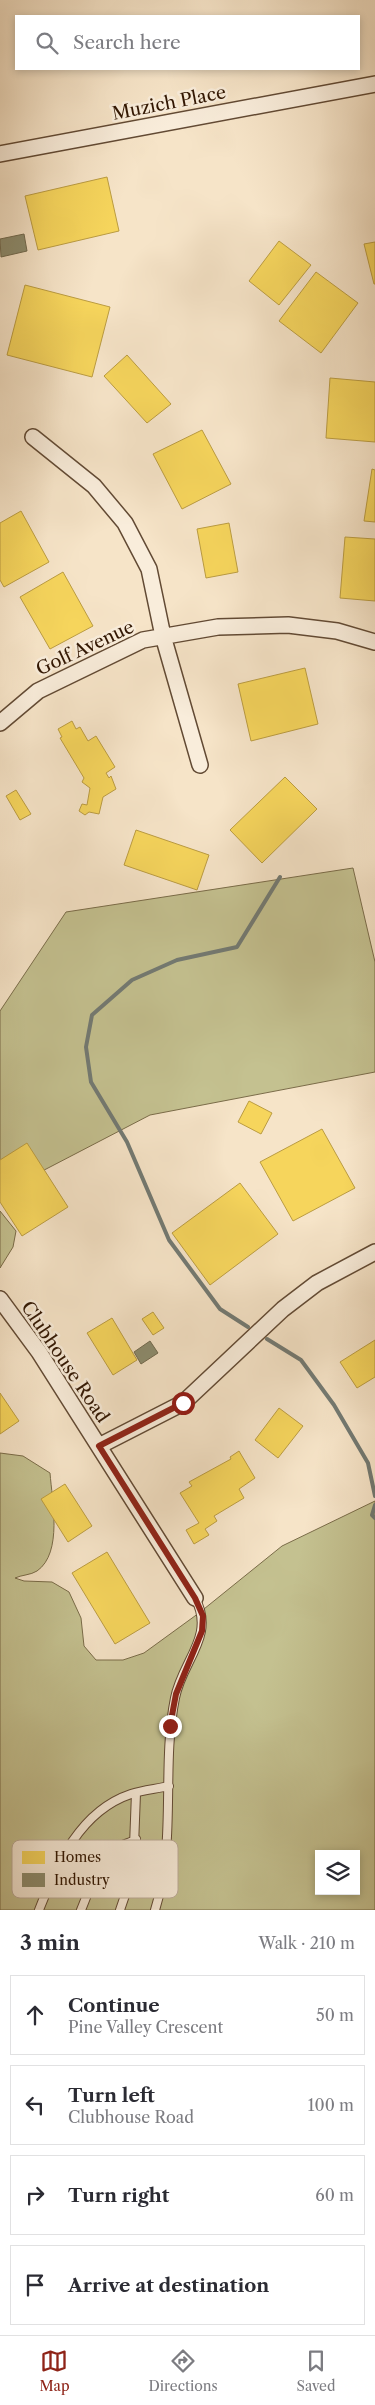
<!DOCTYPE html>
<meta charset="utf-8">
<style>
body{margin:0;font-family:"Libre Caslon Text",serif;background:#f7f7f7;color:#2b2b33}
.controls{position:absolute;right:15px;bottom:15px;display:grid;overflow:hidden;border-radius:0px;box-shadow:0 2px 8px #0003}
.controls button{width:45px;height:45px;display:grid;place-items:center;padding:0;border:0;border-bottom:1px solid #e1e1e2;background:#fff;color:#2b2b33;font:25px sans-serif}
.stop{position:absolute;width:15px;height:15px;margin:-11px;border:4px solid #8f2418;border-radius:50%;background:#fff}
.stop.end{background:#8f2418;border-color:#fff;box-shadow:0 1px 5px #0008}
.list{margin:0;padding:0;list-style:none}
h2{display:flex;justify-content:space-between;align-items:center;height:65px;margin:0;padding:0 20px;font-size:21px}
h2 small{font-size:16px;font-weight:400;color:#7c7c81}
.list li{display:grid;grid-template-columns:32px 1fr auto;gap:15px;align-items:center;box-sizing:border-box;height:80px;margin:0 10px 10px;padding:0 10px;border:1px solid #e1e1e2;border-radius:0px}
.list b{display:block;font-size:19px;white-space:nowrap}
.list p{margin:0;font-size:16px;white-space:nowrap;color:#7c7c81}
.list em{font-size:16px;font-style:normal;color:#7c7c81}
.icon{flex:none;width:28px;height:28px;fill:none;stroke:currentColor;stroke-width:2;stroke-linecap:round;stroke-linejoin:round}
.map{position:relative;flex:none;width:375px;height:1910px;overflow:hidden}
.search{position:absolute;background:#fff;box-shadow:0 2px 8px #0003;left:15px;right:15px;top:15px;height:55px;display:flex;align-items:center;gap:12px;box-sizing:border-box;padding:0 18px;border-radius:0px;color:#7c7c81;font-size:19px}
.sheet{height:425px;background:#fff}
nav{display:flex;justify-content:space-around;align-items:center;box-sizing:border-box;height:70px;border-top:1px solid #e1e1e2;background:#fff;font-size:14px;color:#7c7c81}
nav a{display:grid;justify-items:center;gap:2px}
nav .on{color:#8f2418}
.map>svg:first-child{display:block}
.green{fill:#c4c190;stroke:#7a6c49;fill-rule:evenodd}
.homes{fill:#f6d55c;stroke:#bb9c41}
.industry{fill:#8c8c6e;stroke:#71694e}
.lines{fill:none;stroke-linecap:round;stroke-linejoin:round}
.stream{stroke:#737a73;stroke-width:4}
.lane-casing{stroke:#624a34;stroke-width:10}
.street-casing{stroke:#624a34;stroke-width:18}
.lane{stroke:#f9eddb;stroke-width:8}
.street{stroke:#f9eddb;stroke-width:15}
.route{stroke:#8f2418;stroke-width:6}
.labels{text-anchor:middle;stroke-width:5;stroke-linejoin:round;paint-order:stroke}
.street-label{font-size:18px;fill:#311602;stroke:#f9eddb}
.key{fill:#f9eddb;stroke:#bdac9a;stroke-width:1}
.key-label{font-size:14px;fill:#311602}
</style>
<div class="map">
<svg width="375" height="1910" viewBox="0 0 375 1910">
<rect width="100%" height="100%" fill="#f6e4c8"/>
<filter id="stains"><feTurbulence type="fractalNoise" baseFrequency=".004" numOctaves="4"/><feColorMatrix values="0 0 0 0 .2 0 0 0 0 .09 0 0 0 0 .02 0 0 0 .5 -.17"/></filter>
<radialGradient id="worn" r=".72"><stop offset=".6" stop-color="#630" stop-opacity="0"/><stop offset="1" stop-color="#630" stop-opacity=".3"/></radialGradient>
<!-- green -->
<path class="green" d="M 353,868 L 375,962 L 375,1072 L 150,1115 L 0,1193 L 0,1011 L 66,912 Z
M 0,1211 L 16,1231 L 13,1247 L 0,1268 Z
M 0,1453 L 23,1456 L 50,1473 C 52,1500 63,1553 37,1571 C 31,1575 21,1575 15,1578 L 24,1581 L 52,1582 L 69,1592 L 81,1618 L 84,1646 L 96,1660 L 123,1660 L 144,1653 L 199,1613 L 282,1546 L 375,1501 L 375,1910 L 0,1910 ZM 319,1854 L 356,1854 L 356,1891 L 319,1891 Z"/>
<!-- homes -->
<path class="homes" d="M 107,177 L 119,231 L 38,250 L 25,196 Z
M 279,241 L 311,265 L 279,305 L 249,281 Z
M 375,242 L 375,284 L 374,284 L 364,244 Z
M 316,272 L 358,303 L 321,353 L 279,321 Z
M 25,285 L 110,307 L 92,377 L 7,355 Z
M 127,355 L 171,404 L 147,423 L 104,376 Z
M 330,378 L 375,382 L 375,442 L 326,438 Z
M 202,430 L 231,484 L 182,509 L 153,454 Z
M 372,469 L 375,470 L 375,522 L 364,521 Z
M 21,511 L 49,562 L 4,587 L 0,580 L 0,523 Z
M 229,523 L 238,572 L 206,578 L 197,529 Z
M 345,537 L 375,539 L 375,601 L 340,598 Z
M 63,572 L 93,626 L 50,649 L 20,597 Z
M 305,668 L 318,724 L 251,741 L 238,684 Z
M 72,721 L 76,729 L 80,727 L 88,741 L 96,736 L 115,767 L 106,773 L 109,778 L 111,776 L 116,789 L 103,797 L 99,814 L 89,812 L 85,815 L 79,811 L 82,804 L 87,805 L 90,788 L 82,782 L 84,778 L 60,738 L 62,737 L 58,729 Z
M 285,777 L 317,809 L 262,863 L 230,830 Z
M 16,790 L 31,814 L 20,820 L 6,796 Z
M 136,830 L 209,855 L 197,890 L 124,865 Z
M 249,1101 L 272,1113 L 261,1134 L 238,1122 Z
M 322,1129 L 355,1188 L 293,1221 L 260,1162 Z
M 27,1143 L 68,1207 L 22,1236 L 0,1202 L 0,1160 Z
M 240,1183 L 278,1234 L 210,1285 L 172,1233 Z
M 153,1312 L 164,1328 L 153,1335 L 142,1319 Z
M 112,1318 L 137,1360 L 113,1375 L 87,1333 Z
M 375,1340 L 375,1377 L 357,1388 L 340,1362 Z
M 0,1393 L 19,1421 L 0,1434 Z
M 279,1408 L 303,1426 L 278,1458 L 255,1440 Z
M 239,1451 L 255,1478 L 239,1489 L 244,1498 L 214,1516 L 217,1521 L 205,1529 L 209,1535 L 194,1544 L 186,1530 L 199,1523 L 180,1493 L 192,1486 L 189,1482 L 231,1459 L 230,1457 Z
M 65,1484 L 92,1526 L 68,1542 L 41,1499 Z
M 107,1552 L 150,1623 L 115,1644 L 72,1573 Z"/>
<!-- industry -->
<path class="industry" d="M 24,234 L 27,251 L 1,257 L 0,239 Z
M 150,1341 L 158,1353 L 141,1364 L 134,1352 Z"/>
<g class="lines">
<!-- stream -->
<path class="stream" d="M 248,1327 L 220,1309 L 169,1240 L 127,1142 L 91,1082 L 86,1047 L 92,1015 L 132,980 L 177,960 L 237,947 L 280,877
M 267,1339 L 301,1360 L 334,1405 L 368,1463 L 375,1496
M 375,1505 L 372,1515 L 375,1518"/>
<defs>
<path id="lane" d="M 39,1910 C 57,1864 80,1811 131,1794 C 143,1790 156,1789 169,1786
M 81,1910 C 90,1889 96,1864 115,1849 C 122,1843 130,1844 136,1839
M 120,1910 L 133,1872 L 136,1793
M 155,1910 C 177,1841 161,1768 175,1698 C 182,1661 216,1636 195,1598"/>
<path id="street" d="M 0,154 L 375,84
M 33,437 L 94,486 L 125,523 L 149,569 L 163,636 L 200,765
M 0,723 L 38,691 L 143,640 L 218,627 L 288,625 L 337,631 L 375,642
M 0,1299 L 39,1352 L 195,1598
M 99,1446 L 183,1403 L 283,1309 L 317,1283 L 375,1252"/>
</defs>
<!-- lane casing -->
<use href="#lane" class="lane-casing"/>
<!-- street casing -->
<use href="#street" class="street-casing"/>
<!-- lane -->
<use href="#lane" class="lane"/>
<!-- street -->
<use href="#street" class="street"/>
</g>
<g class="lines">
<!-- route -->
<path class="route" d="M 170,1726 L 176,1694 L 202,1631 L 203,1616 L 195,1598 L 99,1446 L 183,1403"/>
</g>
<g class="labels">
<!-- street labels -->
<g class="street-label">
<text transform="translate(169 103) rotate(-11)" y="6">Muzich Place</text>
<text transform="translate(85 648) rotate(-25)" y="6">Golf Avenue</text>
<text transform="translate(65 1362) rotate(56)" y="6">Clubhouse Road</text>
</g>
</g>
<!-- legend -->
<rect x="12" y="1840" width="166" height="58" rx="8" class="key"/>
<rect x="22" y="1851" width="23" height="13" fill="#f6d55c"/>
<rect x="22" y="1873" width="23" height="14" fill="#8c8c6e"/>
<g class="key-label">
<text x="54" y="1862">Homes</text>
<text x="54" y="1885">Industry</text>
</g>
<rect width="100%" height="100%" filter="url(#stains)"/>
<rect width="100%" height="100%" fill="url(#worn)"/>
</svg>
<div class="controls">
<button><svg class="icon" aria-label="layers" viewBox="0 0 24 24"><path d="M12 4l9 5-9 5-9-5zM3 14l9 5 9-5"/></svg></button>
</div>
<div class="stop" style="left:183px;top:1403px"></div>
<div class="stop end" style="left:170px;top:1726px"></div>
<div class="search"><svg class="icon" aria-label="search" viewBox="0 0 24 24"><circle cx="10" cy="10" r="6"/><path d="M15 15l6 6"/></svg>Search here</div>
</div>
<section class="sheet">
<h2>3 min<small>Walk · 210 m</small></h2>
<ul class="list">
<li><svg class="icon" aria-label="ahead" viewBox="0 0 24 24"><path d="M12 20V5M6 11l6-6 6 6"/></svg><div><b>Continue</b><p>Pine Valley Crescent</p></div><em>50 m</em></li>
<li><svg class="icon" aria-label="left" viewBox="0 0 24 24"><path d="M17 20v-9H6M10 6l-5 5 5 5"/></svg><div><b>Turn left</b><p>Clubhouse Road</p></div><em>100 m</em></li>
<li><svg class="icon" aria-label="right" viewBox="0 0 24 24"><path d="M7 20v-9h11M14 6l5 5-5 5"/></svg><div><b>Turn right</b></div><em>60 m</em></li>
<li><svg class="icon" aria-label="arrive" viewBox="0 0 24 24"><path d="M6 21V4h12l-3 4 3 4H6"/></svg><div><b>Arrive at destination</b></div></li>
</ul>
</section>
<nav>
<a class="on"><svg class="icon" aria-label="map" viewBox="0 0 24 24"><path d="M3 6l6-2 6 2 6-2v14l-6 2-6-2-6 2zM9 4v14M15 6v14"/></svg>Map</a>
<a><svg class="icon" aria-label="directions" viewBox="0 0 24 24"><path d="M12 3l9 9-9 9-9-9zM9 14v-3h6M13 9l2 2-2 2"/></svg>Directions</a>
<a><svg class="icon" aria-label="saved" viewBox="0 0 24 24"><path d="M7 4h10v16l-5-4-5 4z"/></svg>Saved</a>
</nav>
